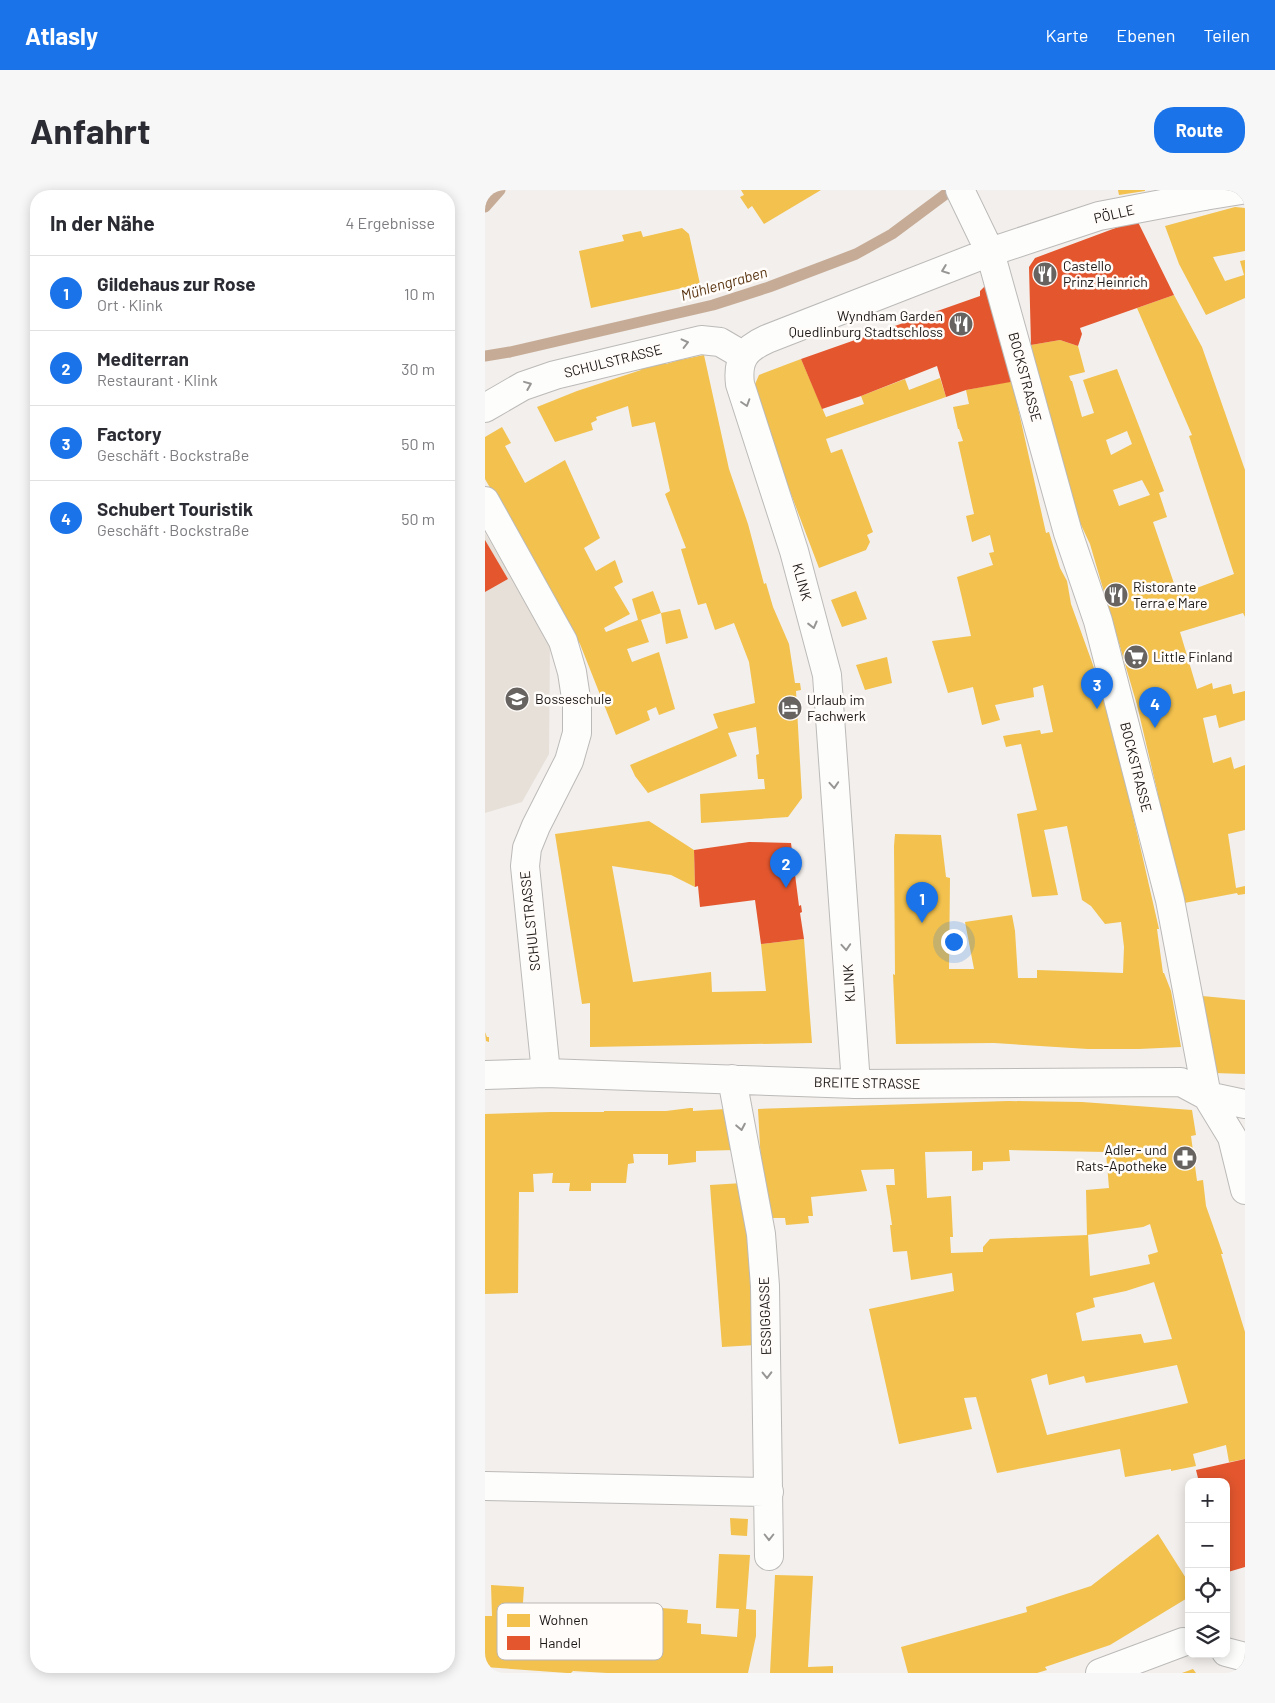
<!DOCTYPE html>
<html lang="de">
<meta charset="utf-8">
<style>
body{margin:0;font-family:Barlow,sans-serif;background:#f7f7f7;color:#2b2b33}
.controls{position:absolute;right:15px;bottom:15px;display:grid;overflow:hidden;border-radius:10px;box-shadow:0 2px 12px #0003}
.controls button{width:45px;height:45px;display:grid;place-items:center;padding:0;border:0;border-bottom:1px solid #e1e1e2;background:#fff;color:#2b2b33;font:25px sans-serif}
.you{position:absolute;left:468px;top:751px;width:18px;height:18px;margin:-12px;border:4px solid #fff;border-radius:50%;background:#1a73e8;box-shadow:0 0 0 8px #1a73e833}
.badge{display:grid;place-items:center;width:32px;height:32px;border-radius:50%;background:#1a73e8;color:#fff;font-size:16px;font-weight:700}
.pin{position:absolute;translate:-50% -41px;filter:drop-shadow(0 1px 2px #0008)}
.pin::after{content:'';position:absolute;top:26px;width:18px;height:15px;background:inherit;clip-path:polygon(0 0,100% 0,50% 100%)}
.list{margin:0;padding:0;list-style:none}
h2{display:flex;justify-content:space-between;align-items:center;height:65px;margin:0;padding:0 20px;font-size:21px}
h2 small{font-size:16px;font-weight:400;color:#7c7c81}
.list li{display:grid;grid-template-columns:32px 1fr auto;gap:15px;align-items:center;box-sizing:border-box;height:75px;padding:0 20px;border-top:1px solid #e1e1e2}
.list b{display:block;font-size:19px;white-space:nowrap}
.list p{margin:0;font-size:16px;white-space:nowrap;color:#7c7c81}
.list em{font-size:16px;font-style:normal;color:#7c7c81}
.icon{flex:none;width:28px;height:28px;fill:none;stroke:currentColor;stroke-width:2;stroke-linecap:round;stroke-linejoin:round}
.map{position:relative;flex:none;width:760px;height:1483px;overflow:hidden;border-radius:20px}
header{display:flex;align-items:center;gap:30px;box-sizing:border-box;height:70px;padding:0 25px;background:#1a73e8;color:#fff}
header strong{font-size:24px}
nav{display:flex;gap:28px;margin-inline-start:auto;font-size:18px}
.intro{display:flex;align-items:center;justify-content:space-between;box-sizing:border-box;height:120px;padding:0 30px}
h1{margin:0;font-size:35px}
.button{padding:12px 22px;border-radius:20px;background:#1a73e8;color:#fff;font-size:18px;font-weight:700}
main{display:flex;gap:30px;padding:0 30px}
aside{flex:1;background:#fff;border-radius:20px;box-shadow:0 2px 12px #0003}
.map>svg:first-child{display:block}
.built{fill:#e7e0d8}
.homes{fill:#f2c14e;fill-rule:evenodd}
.shops{fill:#e4572e}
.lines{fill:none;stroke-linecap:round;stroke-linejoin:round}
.stream{stroke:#c6ac97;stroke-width:11}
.pedestrian-casing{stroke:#bcbab8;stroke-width:30}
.minor-casing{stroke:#bcbab8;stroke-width:30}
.pedestrian{stroke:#fdfdfc;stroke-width:28}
.minor{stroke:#fdfdfc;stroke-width:28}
.oneway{stroke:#979694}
.labels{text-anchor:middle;stroke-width:5;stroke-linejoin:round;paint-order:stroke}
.street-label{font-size:14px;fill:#1a1716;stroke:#fffcfa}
.poi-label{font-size:14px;fill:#1a1716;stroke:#fffcfa;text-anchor:start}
.water-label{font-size:15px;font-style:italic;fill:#5a3612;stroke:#fffcfa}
.key{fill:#fffcfa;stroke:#bab7b6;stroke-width:1}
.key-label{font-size:14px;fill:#1a1716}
</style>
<header>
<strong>Atlasly</strong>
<nav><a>Karte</a><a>Ebenen</a><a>Teilen</a></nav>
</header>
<div class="intro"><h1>Anfahrt</h1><a class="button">Route</a></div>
<main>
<aside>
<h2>In der Nähe<small>4 Ergebnisse</small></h2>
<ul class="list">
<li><span class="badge">1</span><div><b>Gildehaus zur Rose</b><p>Ort · Klink</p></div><em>10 m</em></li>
<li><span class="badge">2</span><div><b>Mediterran</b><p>Restaurant · Klink</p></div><em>30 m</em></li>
<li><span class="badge">3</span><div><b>Factory</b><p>Geschäft · Bockstraße</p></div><em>50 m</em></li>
<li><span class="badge">4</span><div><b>Schubert Touristik</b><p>Geschäft · Bockstraße</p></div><em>50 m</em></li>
</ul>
</aside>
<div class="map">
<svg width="760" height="1483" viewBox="0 0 760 1483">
<rect width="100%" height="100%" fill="#f2efec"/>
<!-- built -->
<path class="built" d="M 0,343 L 65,453 L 64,564 L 37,612 L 0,623 Z"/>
<!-- homes -->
<path class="homes" d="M 256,0 L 336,0 L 279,34 L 267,16 L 263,19 L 255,7 L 259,5 Z
M 633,0 L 660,0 L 660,1 L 634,5 Z
M 750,17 L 760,18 L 760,61 L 728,67 L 740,91 L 759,85 L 755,71 L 760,70 L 760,108 L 721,125 L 694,74 L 680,36 Z
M 197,38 L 204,44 L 215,94 L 106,118 L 94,61 L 139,51 L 137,45 L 156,41 L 158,47 Z
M 689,105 L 717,157 L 760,280 L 760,427 L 758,423 L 695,442 L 712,499 L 727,493 L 728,499 L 746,494 L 748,504 L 760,501 L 760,530 L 734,538 L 731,525 L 718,528 L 728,573 L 746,567 L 749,579 L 760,575 L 760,640 L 743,644 L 751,698 L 760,696 L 760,704 L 753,705 L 752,703 L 694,714 L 672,600 L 652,515 L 605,354 L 590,322 L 564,238 L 546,155 L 575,150 L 593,156 L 600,182 L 584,186 L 586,191 L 587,191 L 597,227 L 609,223 L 598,190 L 632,179 L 679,301 L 674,303 L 682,327 L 668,332 L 693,405 L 749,384 L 704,246 L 707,245 L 652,118 ZM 642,241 L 647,254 L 626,265 L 621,250 ZM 657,290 L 665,305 L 634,316 L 628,300 Z
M 219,165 L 244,279 L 263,334 L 279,394 L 281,393 L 288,417 L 304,454 L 310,493 L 315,493 L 316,500 L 311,501 L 317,608 L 303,627 L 216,633 L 215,604 L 280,599 L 279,589 L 273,589 L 271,565 L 274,564 L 271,537 L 243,543 L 252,566 L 163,603 L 150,586 L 145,575 L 233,538 L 228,524 L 270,513 L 264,472 L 249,433 L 230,440 L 221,413 L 213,415 L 196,359 L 201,358 L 180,304 L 185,301 L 170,232 L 147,237 L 143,216 L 111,227 L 112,230 L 106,233 L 108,240 L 70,252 L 52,217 L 92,201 L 156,180 L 155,177 L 160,175 L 161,178 L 177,174 L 177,172 L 180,171 L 181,174 L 191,171 L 191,169 L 194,169 L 195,170 Z
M 316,169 L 341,227 L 379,214 L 376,206 L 420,189 L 424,200 L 455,188 L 461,207 L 341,249 L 346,263 L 357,259 L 388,342 L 382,345 L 385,352 L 381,360 L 334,378 L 267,201 L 274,185 Z
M 527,191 L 561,343 L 564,342 L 575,378 L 582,391 L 586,414 L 608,475 L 634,564 L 674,739 L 672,739 L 678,783 L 679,783 L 686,801 L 696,857 L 654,859 L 603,859 L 509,853 L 411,854 L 408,784 L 410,785 L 409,656 L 410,644 L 456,645 L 461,687 L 465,688 L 464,779 L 489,779 L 480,732 L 527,725 L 530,741 L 533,788 L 552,788 L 552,780 L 638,783 L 639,757 L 636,732 L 620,734 L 606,716 L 597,710 L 582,636 L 559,640 L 573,705 L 547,707 L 532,624 L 552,620 L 536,554 L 521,557 L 518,546 L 555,540 L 556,544 L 568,542 L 558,495 L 548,498 L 549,507 L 510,515 L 515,530 L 497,535 L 488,497 L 463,503 L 447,451 L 486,446 L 472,387 L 508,375 L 504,363 L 509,362 L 505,345 L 487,352 L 481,326 L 489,324 L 473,252 L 478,251 L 474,239 L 473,239 L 468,217 L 484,214 L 481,200 Z
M 17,237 L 26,253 L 20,256 L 40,293 L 80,270 L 115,348 L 99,358 L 111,381 L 130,370 L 138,392 L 129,397 L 145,424 L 119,438 L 121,442 L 153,430 L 147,409 L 168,401 L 176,423 L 195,419 L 203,448 L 181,454 L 176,423 L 156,430 L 164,452 L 142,459 L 147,472 L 174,462 L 190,519 L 174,525 L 171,517 L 162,521 L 165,530 L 131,545 L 95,454 L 0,289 L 0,247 Z
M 371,401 L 382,429 L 357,437 L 346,410 Z
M 402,467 L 407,493 L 380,500 L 371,475 Z
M 164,631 L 209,660 L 210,697 L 186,685 L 127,676 L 148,792 L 226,782 L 227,802 L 281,801 L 276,754 L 319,749 L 327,853 L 105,857 L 105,813 L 97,814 L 70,644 Z
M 717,806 L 760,810 L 760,884 L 729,883 Z
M 0,842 L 2,847 L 4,847 L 4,852 L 1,851 Z
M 523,911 L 597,912 L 707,920 L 711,945 L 706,946 L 712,991 L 718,990 L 721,1016 L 738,1064 L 736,1064 L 760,1142 L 760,1269 L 744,1272 L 741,1255 L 708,1264 L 711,1276 L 686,1281 L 686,1279 L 640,1287 L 635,1259 L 512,1283 L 491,1207 L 479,1208 L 487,1239 L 414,1254 L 384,1119 L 469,1101 L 467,1083 L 426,1090 L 422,1061 L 408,1062 L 405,1035 L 407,1035 L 401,995 L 410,995 L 409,979 L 376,980 L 382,1001 L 326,1007 L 328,1026 L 323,1026 L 324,1033 L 301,1035 L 300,1028 L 287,1028 L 276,974 L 273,919 ZM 524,960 L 621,962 L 624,998 L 601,1000 L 602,1045 L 658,1037 L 665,1034 L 673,1062 L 663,1065 L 665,1074 L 605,1086 L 603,1045 L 505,1049 L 498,1057 L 498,1062 L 466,1063 L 465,1047 L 468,1047 L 466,1006 L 442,1008 L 440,962 L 487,961 L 487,981 L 498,980 L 498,972 L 525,971 ZM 669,1092 L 687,1149 L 659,1153 L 656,1144 L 597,1151 L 591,1123 L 610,1117 L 608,1108 L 641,1101 ZM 692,1175 L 703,1213 L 562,1245 L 546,1189 L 562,1184 L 564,1195 L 599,1186 L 601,1193 Z
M 205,918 L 208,918 L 208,921 L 241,919 L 250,960 L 211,961 L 211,972 L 183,975 L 183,964 L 148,964 L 149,973 L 143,974 L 141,993 L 106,993 L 106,1001 L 84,1001 L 85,993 L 67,993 L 68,983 L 48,984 L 49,1002 L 34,1002 L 33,1103 L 0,1104 L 0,924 L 66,922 L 119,922 L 119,921 L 181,921 Z
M 258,993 L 265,1051 L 271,1155 L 237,1157 L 225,995 Z
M 245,1328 L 263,1329 L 262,1346 L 246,1345 Z
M 673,1344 L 704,1393 L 704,1407 L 625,1455 L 560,1477 L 562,1480 L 552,1483 L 423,1483 L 416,1457 L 542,1422 L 541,1417 L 606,1396 Z
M 234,1364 L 265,1365 L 261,1419 L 271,1420 L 271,1446 L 263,1483 L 122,1483 L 88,1481 L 86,1483 L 82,1483 L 0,1477 L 0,1426 L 7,1426 L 6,1395 L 39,1397 L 37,1428 L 49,1428 L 49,1423 L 63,1423 L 63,1413 L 121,1415 L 121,1425 L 134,1426 L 133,1429 L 149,1430 L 150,1416 L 203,1420 L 202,1433 L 216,1434 L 216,1444 L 252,1447 L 254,1419 L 231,1418 Z
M 290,1385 L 328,1386 L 323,1477 L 348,1476 L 348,1483 L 285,1483 Z
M 708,1479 L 711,1483 L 697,1483 Z"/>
<!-- shops -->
<path class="shops" d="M 652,30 L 689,105 L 595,138 L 597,144 L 593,156 L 575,150 L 546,155 L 544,77 L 550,68 Z
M 500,96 L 531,191 L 481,200 L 461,207 L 452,176 L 376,206 L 337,219 L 316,169 L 495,106 L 495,101 Z
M 0,350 L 23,389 L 0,402 Z
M 264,652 L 306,653 L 314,716 L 316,715 L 317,722 L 315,723 L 319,749 L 276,754 L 270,710 L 215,717 L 213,696 L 210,697 L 209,660 Z
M 760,1269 L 760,1377 L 743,1382 L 741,1377 L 741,1292 L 714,1292 L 711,1280 Z"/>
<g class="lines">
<!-- stream -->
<path class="stream" d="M 0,17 L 15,0
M 0,166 L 25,162 L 228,115 L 284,97 L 371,64 L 407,44 L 466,0"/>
<defs>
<path id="pedestrian" d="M 719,6 L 756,0
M 505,62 L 583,343 L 613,431 L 685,710 L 722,906 L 747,947 L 760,1000
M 371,894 L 696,892 L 722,906 L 760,914
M 741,1462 L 760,1467"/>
<path id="minor" d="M 475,0 L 505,62
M 0,218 L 38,196 L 70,185 L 216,150 L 235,152 L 259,166
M 0,311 L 78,451 L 87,482 L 92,515 L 92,543 L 84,571 L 51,636 L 42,658 L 40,676 L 61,883
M 0,885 L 61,883 L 371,894 L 342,485 L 309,361 L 255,194 C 252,169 260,159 282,149 L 505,62 L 614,26 L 719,6
M 247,889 L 276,1044 L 280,1096 L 284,1366
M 0,1296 L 284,1302
M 615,1483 L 698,1452"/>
</defs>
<!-- pedestrian casing -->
<use href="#pedestrian" class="pedestrian-casing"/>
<!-- minor casing -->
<use href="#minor" class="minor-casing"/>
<!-- pedestrian -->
<use href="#pedestrian" class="pedestrian"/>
<!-- minor -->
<use href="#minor" class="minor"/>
</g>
<!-- one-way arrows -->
<defs><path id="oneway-chevron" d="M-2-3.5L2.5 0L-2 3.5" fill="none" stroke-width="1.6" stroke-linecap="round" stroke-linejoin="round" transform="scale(1.25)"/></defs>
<g class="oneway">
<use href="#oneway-chevron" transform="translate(460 80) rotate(159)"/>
<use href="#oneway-chevron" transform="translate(200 153) rotate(-14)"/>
<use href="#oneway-chevron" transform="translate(43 195) rotate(-22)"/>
<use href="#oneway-chevron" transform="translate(261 213) rotate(72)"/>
<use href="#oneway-chevron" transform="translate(328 435) rotate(76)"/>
<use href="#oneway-chevron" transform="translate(349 595) rotate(86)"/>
<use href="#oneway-chevron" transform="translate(361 757) rotate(86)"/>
<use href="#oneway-chevron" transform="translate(256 937) rotate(79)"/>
<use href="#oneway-chevron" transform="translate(282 1185) rotate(89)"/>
<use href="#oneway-chevron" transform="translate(284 1347) rotate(90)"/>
</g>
<!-- icons -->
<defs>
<symbol id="restaurant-disc" viewBox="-11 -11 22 22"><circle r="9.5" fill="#666361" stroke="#fffcfa"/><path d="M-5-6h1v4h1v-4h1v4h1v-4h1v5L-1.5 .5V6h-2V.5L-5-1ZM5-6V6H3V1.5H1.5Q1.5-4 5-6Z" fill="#fff"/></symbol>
<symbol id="supermarket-disc" viewBox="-11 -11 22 22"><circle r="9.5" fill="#666361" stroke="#fffcfa"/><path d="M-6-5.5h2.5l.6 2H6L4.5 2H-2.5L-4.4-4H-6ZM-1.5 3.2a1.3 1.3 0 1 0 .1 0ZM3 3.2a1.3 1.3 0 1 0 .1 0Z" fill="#fff"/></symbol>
<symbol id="school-disc" viewBox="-11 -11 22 22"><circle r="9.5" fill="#666361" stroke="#fffcfa"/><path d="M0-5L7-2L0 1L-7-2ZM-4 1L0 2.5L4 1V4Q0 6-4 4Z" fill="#fff"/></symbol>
<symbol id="hotel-disc" viewBox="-11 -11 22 22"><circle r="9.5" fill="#666361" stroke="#fffcfa"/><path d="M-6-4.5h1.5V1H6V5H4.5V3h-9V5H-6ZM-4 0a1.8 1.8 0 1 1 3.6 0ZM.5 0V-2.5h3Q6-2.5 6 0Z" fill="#fff"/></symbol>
<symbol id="pharmacy-disc" viewBox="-11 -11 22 22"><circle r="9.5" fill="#666361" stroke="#fffcfa"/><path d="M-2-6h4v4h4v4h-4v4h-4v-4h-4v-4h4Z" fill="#fff"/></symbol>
</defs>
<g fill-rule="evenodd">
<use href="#restaurant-disc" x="546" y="70" width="28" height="28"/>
<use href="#restaurant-disc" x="462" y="120" width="28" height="28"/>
<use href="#restaurant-disc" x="617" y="391" width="28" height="28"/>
<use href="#supermarket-disc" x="637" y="453" width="28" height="28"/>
<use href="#school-disc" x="18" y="495" width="28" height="28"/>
<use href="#hotel-disc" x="291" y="504" width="28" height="28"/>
<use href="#pharmacy-disc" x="686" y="954" width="28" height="28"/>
</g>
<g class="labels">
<!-- street labels -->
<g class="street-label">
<text transform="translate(629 24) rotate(-13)" y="5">PÖLLE</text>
<text transform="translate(128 171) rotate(-14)" y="5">SCHULSTRASSE</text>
<text transform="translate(540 187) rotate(75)" y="5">BOCKSTRASSE</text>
<text transform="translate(317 392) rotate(75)" y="5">KLINK</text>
<text transform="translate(651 577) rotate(76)" y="5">BOCKSTRASSE</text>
<text transform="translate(45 731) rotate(-96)" y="5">SCHULSTRASSE</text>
<text transform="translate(364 793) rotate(-94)" y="5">KLINK</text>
<text transform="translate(382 893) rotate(1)" y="5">BREITE STRASSE</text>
<text transform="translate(280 1126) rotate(-92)" y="5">ESSIGGASSE</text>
</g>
<!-- poi labels -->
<g class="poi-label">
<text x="578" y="81">Castello<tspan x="578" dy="16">Prinz Heinrich</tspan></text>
<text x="458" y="131" text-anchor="end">Wyndham Garden<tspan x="458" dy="16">Quedlinburg Stadtschloss</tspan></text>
<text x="648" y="402">Ristorante<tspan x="648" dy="16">Terra e Mare</tspan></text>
<text x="668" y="472">Little Finland</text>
<text x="50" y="514">Bosseschule</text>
<text x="322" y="515">Urlaub im<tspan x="322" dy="16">Fachwerk</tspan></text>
<text x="682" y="965" text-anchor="end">Adler- und<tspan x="682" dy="16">Rats-Apotheke</tspan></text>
</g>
<!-- water labels -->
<g class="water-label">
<text transform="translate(239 94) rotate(-16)" y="5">Mühlengraben</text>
</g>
</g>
<!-- legend -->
<rect x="12" y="1413" width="166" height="57" rx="8" class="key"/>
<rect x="22" y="1424" width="23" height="13" fill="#f2c14e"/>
<rect x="22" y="1446" width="23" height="14" fill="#e4572e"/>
<g class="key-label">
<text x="54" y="1435">Wohnen</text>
<text x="54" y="1458">Handel</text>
</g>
</svg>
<div class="controls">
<button>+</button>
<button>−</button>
<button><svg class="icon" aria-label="locate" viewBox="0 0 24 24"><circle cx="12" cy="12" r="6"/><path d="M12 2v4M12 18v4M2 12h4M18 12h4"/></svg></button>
<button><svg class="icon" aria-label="layers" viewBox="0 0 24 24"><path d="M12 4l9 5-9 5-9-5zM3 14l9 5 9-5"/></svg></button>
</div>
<div class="you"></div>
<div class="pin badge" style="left:437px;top:733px">1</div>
<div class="pin badge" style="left:301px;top:698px">2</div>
<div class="pin badge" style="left:612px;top:519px">3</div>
<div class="pin badge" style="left:670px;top:538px">4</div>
</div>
</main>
